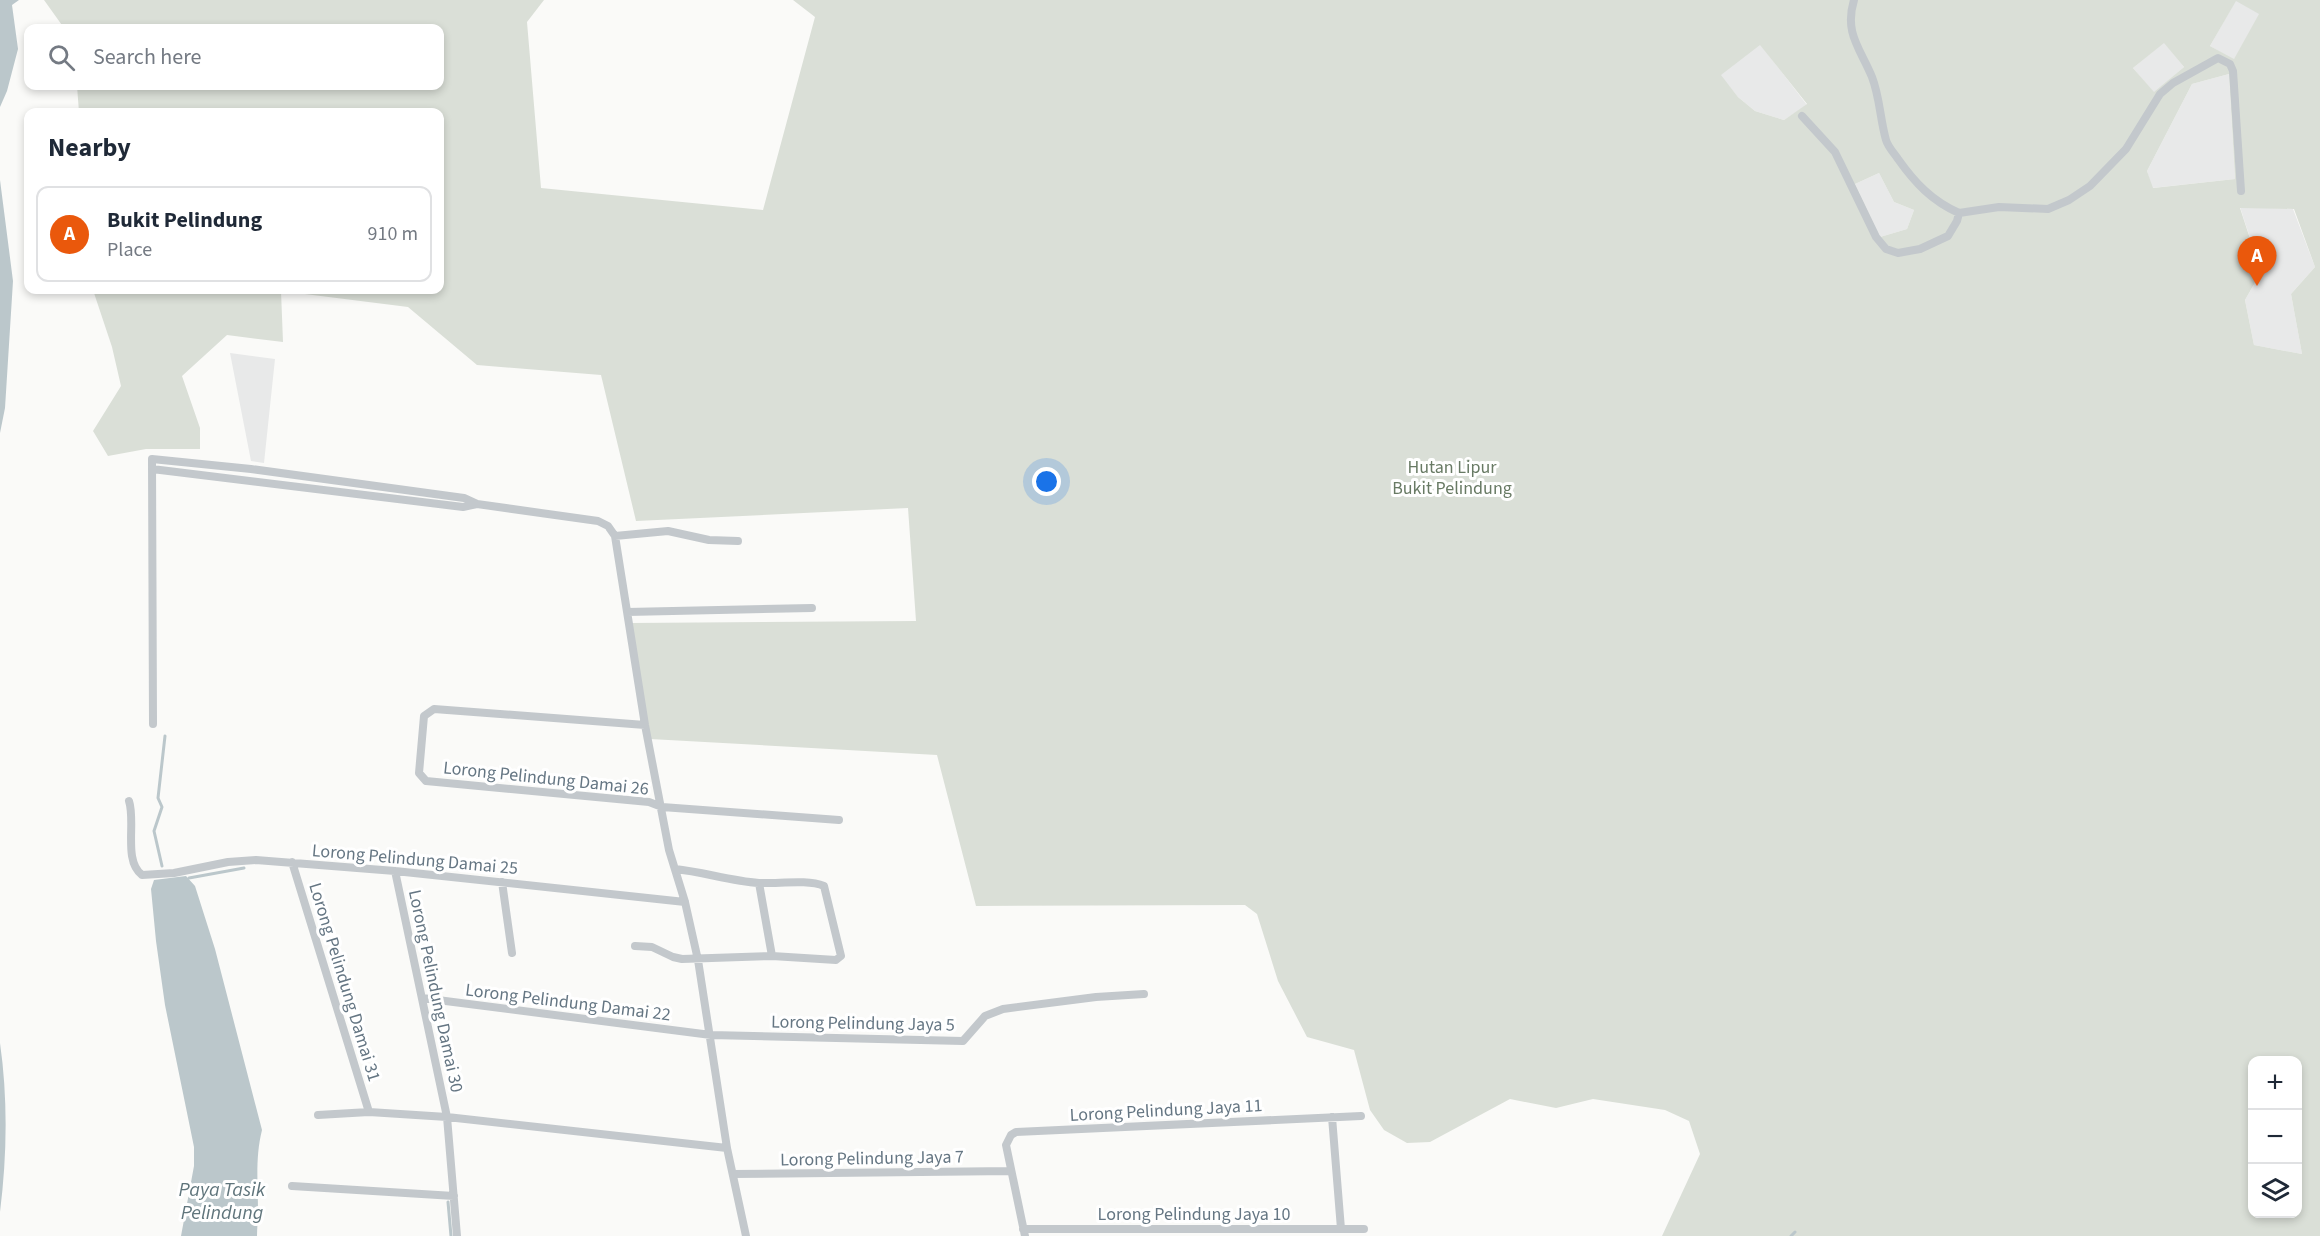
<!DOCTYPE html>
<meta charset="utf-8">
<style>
body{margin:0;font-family:"Source Sans 3",sans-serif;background:#f6f6f7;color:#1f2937}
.controls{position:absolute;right:18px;bottom:18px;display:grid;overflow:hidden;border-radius:12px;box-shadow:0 3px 9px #0003}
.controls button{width:54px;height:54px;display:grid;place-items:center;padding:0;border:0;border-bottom:2px solid #e0e1e3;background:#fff;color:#1f2937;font:30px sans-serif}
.you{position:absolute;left:1047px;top:482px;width:21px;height:21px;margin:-15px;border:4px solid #fff;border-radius:50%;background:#1a73e8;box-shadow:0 0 0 9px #1a73e833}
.badge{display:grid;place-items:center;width:39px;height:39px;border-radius:50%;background:#ea580c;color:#fff;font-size:20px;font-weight:700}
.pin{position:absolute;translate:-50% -50px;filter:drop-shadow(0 2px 3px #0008)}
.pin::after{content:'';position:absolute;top:32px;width:21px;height:18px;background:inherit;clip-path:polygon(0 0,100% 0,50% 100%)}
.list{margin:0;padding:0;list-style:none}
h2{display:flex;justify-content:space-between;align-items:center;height:78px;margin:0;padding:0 24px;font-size:26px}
h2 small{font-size:20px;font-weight:400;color:#747a83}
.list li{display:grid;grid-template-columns:39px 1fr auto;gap:18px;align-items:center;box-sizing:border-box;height:96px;margin:0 12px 12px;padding:0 12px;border:2px solid #e0e1e3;border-radius:12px}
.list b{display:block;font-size:22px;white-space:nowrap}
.list p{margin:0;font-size:20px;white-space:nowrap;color:#747a83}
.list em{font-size:20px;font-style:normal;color:#747a83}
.icon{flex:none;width:33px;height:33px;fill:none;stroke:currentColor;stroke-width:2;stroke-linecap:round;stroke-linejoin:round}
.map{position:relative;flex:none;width:2320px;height:1236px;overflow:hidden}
.search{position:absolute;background:#fff;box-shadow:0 3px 9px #0003;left:24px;top:24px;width:420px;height:66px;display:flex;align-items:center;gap:15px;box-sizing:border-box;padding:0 21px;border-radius:12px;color:#747a83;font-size:22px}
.panel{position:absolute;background:#fff;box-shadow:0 3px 9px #0003;left:24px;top:108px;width:420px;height:186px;border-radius:12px}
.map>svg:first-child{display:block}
.built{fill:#e8e9e9}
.green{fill:#dadfd7;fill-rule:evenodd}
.water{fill:#bbc7cb}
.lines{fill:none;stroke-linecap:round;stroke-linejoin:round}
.stream{stroke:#bbc7cb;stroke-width:3}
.street{stroke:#c3c8cc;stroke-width:8}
.labels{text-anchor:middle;stroke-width:6;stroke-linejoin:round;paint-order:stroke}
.park-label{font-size:18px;fill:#687a64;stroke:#fff}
.street-label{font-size:18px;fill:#657683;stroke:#fff}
.water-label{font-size:20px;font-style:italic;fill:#60757c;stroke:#fff}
</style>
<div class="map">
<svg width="2320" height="1236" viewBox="0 0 2320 1236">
<rect width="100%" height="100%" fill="#fafaf8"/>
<!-- built -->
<path class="built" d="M 2236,0 L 2260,14 L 2234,60 L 2210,46 Z
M 2164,42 L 2184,67 L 2154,93 L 2133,68 Z
M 1760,44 L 1807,105 L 1784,120 L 1755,111 L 1738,97 L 1720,75 Z
M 2229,74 L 2235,179 L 2152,188 L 2147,171 L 2192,84 Z
M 1879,173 L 1894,202 L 1914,210 L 1907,229 L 1880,237 L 1855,184 Z
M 2240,207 L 2293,209 L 2315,267 L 2291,294 L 2302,354 L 2254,345 L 2245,300 L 2261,272 Z
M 230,353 L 275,359 L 264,463 L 251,461 Z"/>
<!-- green -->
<path class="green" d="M 44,0 L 544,0 L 527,22 L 541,188 L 763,210 L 815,17 L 793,0 L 2320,0 L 2320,1236 L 1662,1236 L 1700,1154 L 1689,1121 L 1665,1110 L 1593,1099 L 1556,1108 L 1510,1099 L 1430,1142 L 1407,1143 L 1384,1130 L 1370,1110 L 1354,1050 L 1307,1037 L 1278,981 L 1257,914 L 1245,905 L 976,906 L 937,755 L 650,739 L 630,623 L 916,621 L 908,508 L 636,521 L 601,375 L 477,365 L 408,307 L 281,291 L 283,342 L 227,335 L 182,376 L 200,428 L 200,449 L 146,449 L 108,456 L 93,431 L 121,386 L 112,347 L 93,290 L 440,290 L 440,112 L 79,112 L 77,86 L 440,86 L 440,28 L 64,28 ZM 2236,1 L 2259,14 L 2234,59 L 2210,46 ZM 2164,43 L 2184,67 L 2154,92 L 2133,68 ZM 1760,45 L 1807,104 L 1784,120 L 1755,111 L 1738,97 L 1721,75 ZM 2229,74 L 2235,179 L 2153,188 L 2147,171 L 2192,84 ZM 1879,173 L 1894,202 L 1914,210 L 1907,229 L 1880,237 L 1855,184 ZM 2240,208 L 2294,209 L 2315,267 L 2291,294 L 2302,354 L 2254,345 L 2245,300 L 2261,272 ZM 2252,1060 L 2298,1060 L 2298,1214 L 2252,1214 Z"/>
<!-- water -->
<path class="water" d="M 0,0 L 19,0 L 12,5 L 18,49 L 7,91 L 0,107 Z
M 0,180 L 13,281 L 5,408 L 0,433 Z
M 186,876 L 195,886 L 215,949 L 262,1130 C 255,1158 258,1184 258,1212 C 258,1220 257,1228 257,1236 L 181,1236 L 194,1166 L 194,1147 L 165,1005 L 156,941 L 151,889 L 154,880 Z
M 0,1043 C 8,1099 7,1156 0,1212 Z"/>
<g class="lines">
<!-- stream -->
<path class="stream" d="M 162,866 L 154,831 L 162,807 L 158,798 L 165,736
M 189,878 L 244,868
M 448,1202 L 451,1236
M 1791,1236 L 1795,1232"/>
<!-- street -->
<path class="street" d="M 1854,0 C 1844,33 1860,48 1872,77 C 1880,98 1880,119 1886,140 C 1888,147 1894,153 1898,159 C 1915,183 1932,201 1959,213
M 1802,116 L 1835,152 L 1876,237 L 1886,249 L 1898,253 L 1920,249 L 1948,236 L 1957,221 L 1959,213 L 1999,207 L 2048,209 L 2069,200 L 2090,186 L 2126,149 L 2160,94 L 2173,83 L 2218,58 L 2230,64 L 2233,71 L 2241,191
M 152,469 L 463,507 L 477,504
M 615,536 L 668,531 L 709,540 L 738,541
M 627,612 L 812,608
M 153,724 L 152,459 L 251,469 L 464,498 L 477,504 L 598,521 L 608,526 L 615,536 L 645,725 L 669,850 L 685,902 L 698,960 L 727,1148 L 746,1236
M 645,725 L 434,709 L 424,716 L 419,773 L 426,781 L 649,802 L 662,807 L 839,820
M 129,801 C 136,822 123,861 142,875 L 174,873 L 228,862 L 256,860 L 395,871 L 685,902
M 292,862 L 369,1112
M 395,871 L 447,1117 L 457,1236
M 502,882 L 512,953
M 759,883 L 772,956
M 635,946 L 652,947 L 673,957 L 682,959 L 772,956 L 836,960 L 841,956 L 824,886 C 807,879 778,884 759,883 C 730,881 704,872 675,869
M 422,998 L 711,1035 L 963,1041 L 985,1016 L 1003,1009 L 1096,997 L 1144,994
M 318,1115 L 369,1112 L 447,1117 L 727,1148
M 1332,1117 L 1341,1229
M 733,1174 L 1011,1171
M 292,1186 L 454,1196
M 1023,1229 L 1364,1229
M 1025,1236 L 1006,1145 L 1011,1135 L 1016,1132 L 1361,1116"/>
</g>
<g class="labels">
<!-- park labels -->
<g class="park-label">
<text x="1452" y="473">Hutan Lipur<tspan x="1452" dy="21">Bukit Pelindung</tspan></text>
</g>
<!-- street labels -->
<g class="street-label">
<text transform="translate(546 778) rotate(6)" y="6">Lorong Pelindung Damai 26</text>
<text transform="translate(415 859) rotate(5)" y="6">Lorong Pelindung Damai 25</text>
<text transform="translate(345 982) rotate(73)" y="6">Lorong Pelindung Damai 31</text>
<text transform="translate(436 991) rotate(78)" y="6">Lorong Pelindung Damai 30</text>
<text transform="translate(568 1002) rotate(7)" y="6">Lorong Pelindung Damai 22</text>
<text transform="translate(863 1023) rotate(1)" y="6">Lorong Pelindung Jaya 5</text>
<text transform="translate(1166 1110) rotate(-3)" y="6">Lorong Pelindung Jaya 11</text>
<text transform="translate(872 1158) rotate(-1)" y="6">Lorong Pelindung Jaya 7</text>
<text x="1194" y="1220">Lorong Pelindung Jaya 10</text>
</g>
<!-- water labels -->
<g class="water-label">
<text x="222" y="1196">Paya Tasik<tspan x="222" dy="23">Pelindung</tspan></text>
</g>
</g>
</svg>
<div class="controls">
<button>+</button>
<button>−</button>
<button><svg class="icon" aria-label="layers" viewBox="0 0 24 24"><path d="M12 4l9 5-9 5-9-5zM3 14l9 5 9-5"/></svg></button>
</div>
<div class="you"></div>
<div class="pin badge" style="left:2257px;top:286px">A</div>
<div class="search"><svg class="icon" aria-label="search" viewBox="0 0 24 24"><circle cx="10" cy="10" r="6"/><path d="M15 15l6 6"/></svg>Search here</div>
<section class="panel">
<h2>Nearby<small></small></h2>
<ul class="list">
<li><span class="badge">A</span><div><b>Bukit Pelindung</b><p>Place</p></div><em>910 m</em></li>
</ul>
</section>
</div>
